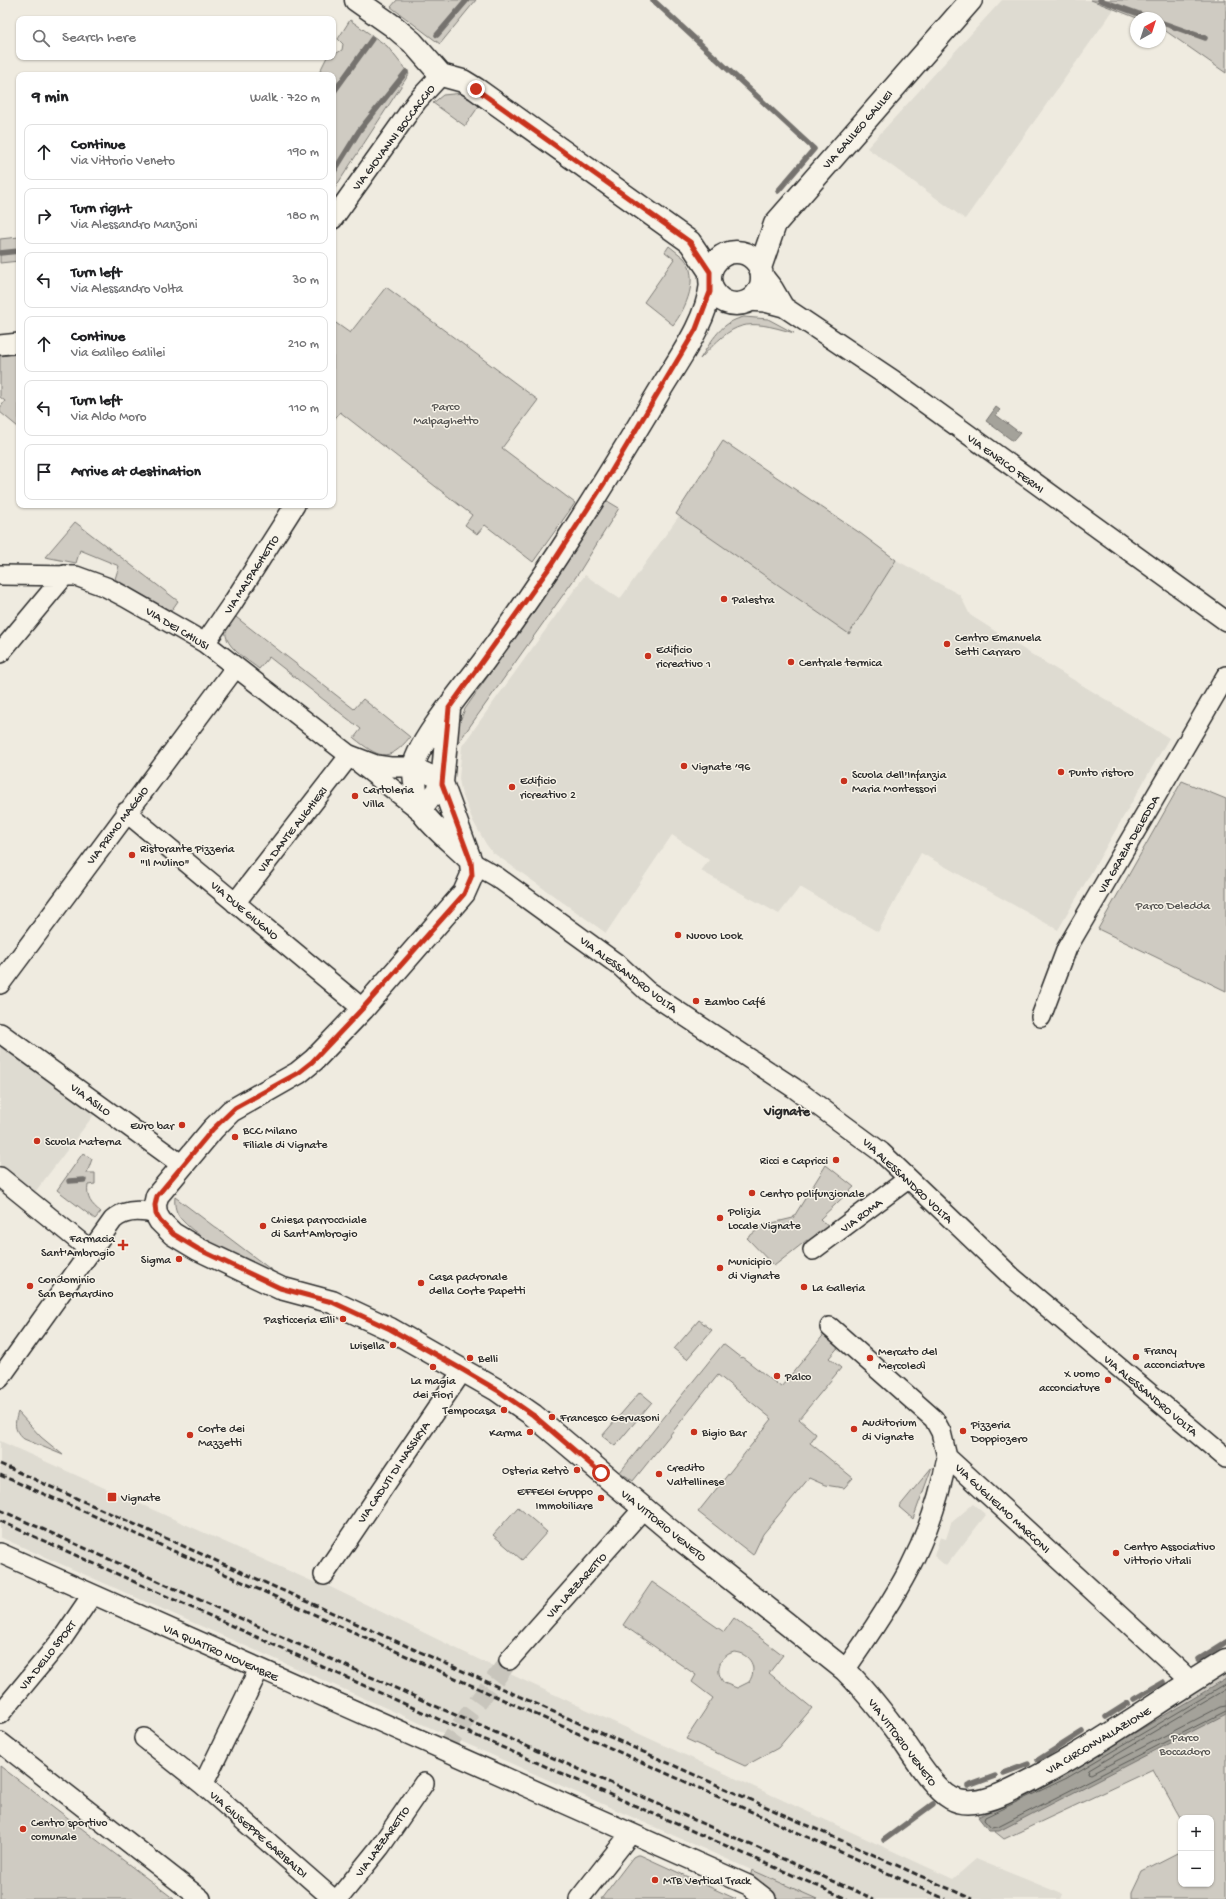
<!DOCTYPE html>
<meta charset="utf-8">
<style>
body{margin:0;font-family:"Gochi Hand",sans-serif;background:#f2f2f2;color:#202124}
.controls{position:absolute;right:12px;bottom:12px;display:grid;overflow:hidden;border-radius:8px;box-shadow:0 1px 3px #0004}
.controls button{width:36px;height:36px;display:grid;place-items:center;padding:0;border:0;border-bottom:1px solid #e0e0e0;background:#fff;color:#202124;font:20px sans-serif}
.compass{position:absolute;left:1130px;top:12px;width:36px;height:36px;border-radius:50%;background:#fff;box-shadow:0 1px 3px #0004;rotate:39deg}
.stop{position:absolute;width:12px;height:12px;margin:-9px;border:3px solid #c8321e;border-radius:50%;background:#fff}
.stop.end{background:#c8321e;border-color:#fff;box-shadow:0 1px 4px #0008}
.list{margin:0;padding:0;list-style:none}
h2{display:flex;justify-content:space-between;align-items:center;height:52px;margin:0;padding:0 16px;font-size:17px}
h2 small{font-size:13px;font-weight:400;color:#757577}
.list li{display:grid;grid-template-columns:26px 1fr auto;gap:12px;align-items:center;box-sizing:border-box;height:56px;margin:0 8px 8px;padding:0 8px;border:1px solid #e0e0e0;border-radius:8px}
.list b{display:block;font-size:15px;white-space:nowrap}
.list p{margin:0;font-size:13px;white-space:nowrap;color:#757577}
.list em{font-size:13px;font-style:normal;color:#757577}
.icon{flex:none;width:22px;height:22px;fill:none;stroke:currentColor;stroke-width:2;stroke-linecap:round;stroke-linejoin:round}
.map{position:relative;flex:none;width:1226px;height:1899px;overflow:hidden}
.search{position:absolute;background:#fff;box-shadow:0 1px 3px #0004;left:16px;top:16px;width:320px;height:44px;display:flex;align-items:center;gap:10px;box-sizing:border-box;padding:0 14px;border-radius:8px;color:#757577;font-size:15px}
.panel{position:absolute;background:#fff;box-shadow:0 1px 3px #0004;left:16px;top:72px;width:320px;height:436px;border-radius:8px}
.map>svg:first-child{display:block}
.built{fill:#dedbd1}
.green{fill:#cfcbc2;stroke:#7d7b76;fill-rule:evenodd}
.water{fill:#a4a29a;stroke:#74726e}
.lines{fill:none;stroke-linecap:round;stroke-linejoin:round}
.shore{stroke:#5b5b57;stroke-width:1}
.stream{stroke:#74726e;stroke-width:5.5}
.street-tunnel{stroke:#c8c5bc;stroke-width:19;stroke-dasharray:19 10;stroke-linecap:butt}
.street-casing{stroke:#2b2b2b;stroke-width:22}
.secondary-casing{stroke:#2b2b2b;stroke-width:25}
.street{stroke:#f7f3e8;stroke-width:19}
.secondary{stroke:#f7f3e8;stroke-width:22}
.rail{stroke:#2b2b2b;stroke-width:3;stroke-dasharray:6 3;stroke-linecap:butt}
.route{stroke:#c8321e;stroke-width:5}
.poi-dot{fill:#c8321e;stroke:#f7f3e8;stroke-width:1.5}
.labels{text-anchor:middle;stroke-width:3;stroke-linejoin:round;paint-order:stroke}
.street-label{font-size:12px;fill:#2b2b2b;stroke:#f7f3e8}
.park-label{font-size:12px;fill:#545351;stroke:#f7f3e8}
.poi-label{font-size:12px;fill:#2b2b2b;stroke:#f7f3e8;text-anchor:start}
.quarter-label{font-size:14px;font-weight:bold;fill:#2b2b2b;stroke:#f7f3e8}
</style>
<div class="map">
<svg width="1226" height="1899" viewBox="0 0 1226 1899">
<rect width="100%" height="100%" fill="#efebe0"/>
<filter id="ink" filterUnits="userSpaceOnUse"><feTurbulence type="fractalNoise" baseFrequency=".025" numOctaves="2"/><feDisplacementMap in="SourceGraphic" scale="8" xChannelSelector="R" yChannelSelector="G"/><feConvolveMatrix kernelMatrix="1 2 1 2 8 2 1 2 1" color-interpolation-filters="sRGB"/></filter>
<g filter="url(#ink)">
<!-- built -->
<path class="built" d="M 1002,0 L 1091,0 L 1114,9 L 965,219 L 867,148 Z
M 723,441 L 860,533 L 896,560 L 960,595 L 970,615 L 1031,654 L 1169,738 L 1058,930 L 921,853 L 878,932 L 800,887 L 779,914 L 701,871 L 709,860 L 672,835 L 606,933 L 492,852 L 486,844 L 473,821 L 461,791 L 459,778 L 462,746 L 585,575 L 620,599 L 679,516 L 676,514 Z
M 0,1041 L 96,1112 L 32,1196 L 0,1169 Z
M 0,1441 L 316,1583 L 318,1581 L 484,1662 L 953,1879 L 976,1859 L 1062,1894 L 1060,1899 L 817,1899 L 0,1537 Z
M 973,1504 L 986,1515 L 946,1566 L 934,1556 L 940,1537 L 946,1539 L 951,1523 Z"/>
<!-- green -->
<path class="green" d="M 397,0 L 476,0 L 440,44 L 391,7 Z
M 1091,0 L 1226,0 L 1226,73 L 1160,27 L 1160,18 L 1137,18 Z
M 350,20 L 387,46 L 409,74 L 333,191 L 333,75 L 318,75 L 327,57 L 333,57 L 333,53 L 337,53 L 342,50 L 343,44 L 338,39 Z
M 463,93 L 481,103 L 465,126 L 433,103 L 443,95 Z
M 19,237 L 19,261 L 0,263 L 0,239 Z
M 669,246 C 674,250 679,254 684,258 C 700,277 686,309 673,325 L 644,302 L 674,259 L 665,252 Z
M 386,287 L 538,400 L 502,448 L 575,503 L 533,562 L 485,525 L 477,534 L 465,525 L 472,515 L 340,412 L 333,421 L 333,321 L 350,333 Z
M 744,317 L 768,319 L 794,333 C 744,318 735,321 700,359 C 712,340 721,322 744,317 Z
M 19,354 L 19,426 L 18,427 L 0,412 L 0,408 L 5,401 L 0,397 L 0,356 Z
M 723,441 L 860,533 L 896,560 L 849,634 L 676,514 Z
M 604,499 L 619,508 L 580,571 L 458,743 L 454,740 L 457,728 L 465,709 L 548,590 Z
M 75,522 L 178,601 L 171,611 L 115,579 L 119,566 L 80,550 L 76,563 L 45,557 Z
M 232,614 L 354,709 L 363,699 L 410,737 C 388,764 378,757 354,738 L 361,729 L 269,657 L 259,669 C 240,654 213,641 232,614 Z
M 1182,781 L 1226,799 L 1226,991 L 1098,929 Z
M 83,1153 L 92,1159 L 87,1173 L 95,1173 L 95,1184 L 88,1185 C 86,1198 91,1204 101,1212 L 95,1219 L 57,1190 Z
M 826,1165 L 854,1187 L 820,1219 L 833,1231 L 814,1245 L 807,1240 L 774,1266 L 747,1238 L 764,1225 L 793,1218 Z
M 175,1197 L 286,1281 C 257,1266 202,1243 182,1220 C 176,1214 174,1205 175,1197 Z
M 699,1320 L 712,1330 L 687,1359 L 674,1349 Z
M 826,1332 L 841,1344 L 829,1358 L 841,1368 L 799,1419 L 816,1434 L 810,1443 L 853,1478 L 844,1488 L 825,1485 L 809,1478 L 763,1534 L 753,1555 L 698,1512 L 772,1419 L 718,1375 L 633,1481 L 620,1472 L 723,1344 L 741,1358 L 742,1357 L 781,1387 Z
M 640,1392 L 652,1402 L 615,1446 L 602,1436 Z
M 18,1412 L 41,1437 L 63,1455 L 24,1439 C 14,1431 14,1424 18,1412 Z
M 932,1467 L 913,1519 L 899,1507 Z
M 518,1507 L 547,1532 L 522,1560 L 493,1535 Z
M 652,1582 L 724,1632 L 734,1618 L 783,1655 L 769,1673 L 812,1708 L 778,1748 L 745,1766 L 686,1739 L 713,1698 L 692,1682 L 696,1675 L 623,1625 ZM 734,1652 C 751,1654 758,1668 749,1682 L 737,1688 L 724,1683 C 714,1671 719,1656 734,1652 Z
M 1226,1671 L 1226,1899 L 1132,1899 L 1132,1892 L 1142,1871 L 1181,1851 L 1181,1884 L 1211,1884 L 1211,1818 L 1181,1818 L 1181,1819 L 1153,1769 L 1004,1839 L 989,1827 L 978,1814 L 1063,1773 Z
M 0,1766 L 174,1899 L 0,1899 Z
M 637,1855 L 640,1855 L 736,1899 L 601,1899 L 633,1857 Z
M 752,1870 L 817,1899 L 779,1899 L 765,1885 L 750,1877 Z"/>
<!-- water -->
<path class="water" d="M 996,407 L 1000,410 L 996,415 L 1020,433 L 1013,441 L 986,421 Z
M 1226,1679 L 1226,1714 L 999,1831 L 989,1831 L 978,1817 L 1065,1774 Z"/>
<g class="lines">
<!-- shore -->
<path class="shore" d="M 1226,1684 L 1067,1778 L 985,1817 L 984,1820 L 991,1828 L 998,1827 L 1226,1711
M 1226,1689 L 1089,1770 L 1088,1773 L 1091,1774 L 1220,1707 L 1226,1706"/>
<!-- stream -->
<path class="stream" d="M 653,0 L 814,149 L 778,191
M 1100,0 L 1150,18
M 1160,22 L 1205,38
M 437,35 L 467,0
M 333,93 L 372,39
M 333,173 L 359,131 L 406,72
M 0,253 L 19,251
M 69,1181 L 84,1180
M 1199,1659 L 1226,1642
M 1134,1699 L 1163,1682
M 1106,1717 L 1128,1703
M 1038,1760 L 1082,1732
M 1004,1773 L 1028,1764
M 968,1786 L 995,1776
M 884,1840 L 933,1804"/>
<!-- street-tunnel -->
<path class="street-tunnel" d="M 443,1750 L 509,1660"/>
<defs>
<path id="street" d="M 333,219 L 417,101 L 441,75
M 762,274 L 773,288 L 784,307
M 747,301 L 765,302 L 784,307 L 893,380 L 1226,621
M 0,345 L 19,343
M 0,575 L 76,576 L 106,587 L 125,597 L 205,643 L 421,811 L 442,783 L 433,776 L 413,767 L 390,767 L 376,765 L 350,755
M 205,643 L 232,604 L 295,505
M 0,653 L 65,575
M 126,812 L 363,1009
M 471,862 L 497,877 L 620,966 L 647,991 L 794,1088 L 881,1152 L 1013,1278 L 1226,1458
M 235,903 L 350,755
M 0,984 L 235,668
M 1041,1017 L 1067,948 L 1226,676
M 0,1033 L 182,1165
M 0,1177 L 90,1250
M 813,1250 L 908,1179
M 830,1327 L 934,1419 L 941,1432 L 947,1457 L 1191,1681
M 0,1378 L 113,1220 C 125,1209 141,1210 156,1214
M 0,1553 L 748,1885 L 766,1899
M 324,1575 L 463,1370
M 509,1660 L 643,1509
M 259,1669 L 203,1785 L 333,1899
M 845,1670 C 894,1600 932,1543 947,1457
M 0,1714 L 62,1639 L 92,1595
M 144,1738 L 203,1785
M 0,1742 L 201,1899
M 338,1899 L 380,1847 L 424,1783
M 579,1899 L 631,1833"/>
<path id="secondary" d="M 356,0 L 393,26 L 412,42 L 441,75 L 463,81 L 476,89 L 690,242 L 710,272
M710 278a26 26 0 1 1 52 0a26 26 0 1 1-52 0Z
M 760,268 L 775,224 L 971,0
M 449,709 L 442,783 L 471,862 L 472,875 L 464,893 L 363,1009 L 314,1060 L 298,1073 L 231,1111 L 213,1129 L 157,1196 L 155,1205 L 156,1214 L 160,1221 L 173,1234 L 198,1249 L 280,1288 L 332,1302 L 390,1329 L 497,1390 L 533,1415 L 679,1538 L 845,1670 C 863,1688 879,1708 894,1728 C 909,1747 931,1787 951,1798 C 958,1802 966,1803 974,1802 C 994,1800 1015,1788 1033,1779 C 1100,1744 1161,1699 1226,1660
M 468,858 C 453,843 434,829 422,812 C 417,805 414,778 414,768 C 413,748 470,680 484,661 C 547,576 602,487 656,397 C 676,362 706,325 711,284"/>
</defs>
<!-- street casing -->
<use href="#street" class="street-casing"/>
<!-- secondary casing -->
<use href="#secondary" class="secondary-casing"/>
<!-- street -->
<use href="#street" class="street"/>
<!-- secondary -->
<use href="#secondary" class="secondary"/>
<!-- rail -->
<path class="rail" d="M 0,1464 L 972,1899
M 0,1475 L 136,1534 L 945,1899
M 0,1510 L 442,1709 L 874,1899
M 0,1521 L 438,1719 L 847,1899"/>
</g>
</g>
<g class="lines" filter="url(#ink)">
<!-- route -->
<path class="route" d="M 476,89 L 690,242 L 710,272 L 710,292 L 696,329 L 605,482 L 552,564 L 449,708 L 442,784 L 471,862 L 472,875 L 464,894 L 363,1008 L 312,1062 L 298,1073 L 235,1108 L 213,1129 L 157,1196 L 155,1205 L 156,1214 L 160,1221 L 173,1234 L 198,1249 L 280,1288 L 332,1302 L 390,1329 L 463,1370 L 497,1390 L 533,1415 L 601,1473"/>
</g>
<!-- markers -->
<g class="poi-dot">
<circle cx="724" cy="599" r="4"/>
<circle cx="947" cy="644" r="4"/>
<circle cx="648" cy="656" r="4"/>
<circle cx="791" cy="662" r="4"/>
<circle cx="684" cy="766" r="4"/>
<circle cx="1061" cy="772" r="4"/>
<circle cx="844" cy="781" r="4"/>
<circle cx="512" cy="787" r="4"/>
<circle cx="355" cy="796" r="4"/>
<circle cx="132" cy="855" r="4"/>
<circle cx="678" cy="935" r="4"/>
<circle cx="696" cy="1001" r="4"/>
<circle cx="182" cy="1125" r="4"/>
<circle cx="235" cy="1137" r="4"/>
<circle cx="37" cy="1141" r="4"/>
<circle cx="836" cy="1160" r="4"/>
<circle cx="752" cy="1193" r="4"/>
<circle cx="720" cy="1218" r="4"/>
<circle cx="263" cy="1226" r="4"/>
<path d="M121 1239h4v4h4v4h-4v4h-4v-4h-4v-4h4z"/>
<circle cx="179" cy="1259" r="4"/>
<circle cx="720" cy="1268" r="4"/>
<circle cx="421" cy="1283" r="4"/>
<circle cx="30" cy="1286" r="4"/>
<circle cx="804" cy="1287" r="4"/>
<circle cx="343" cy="1319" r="4"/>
<circle cx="393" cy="1345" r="4"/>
<circle cx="1136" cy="1357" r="4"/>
<circle cx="470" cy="1358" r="4"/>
<circle cx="870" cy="1358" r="4"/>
<circle cx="433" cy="1367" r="4"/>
<circle cx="777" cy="1376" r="4"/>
<circle cx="1108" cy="1380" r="4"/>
<circle cx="504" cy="1410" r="4"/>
<circle cx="552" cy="1417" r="4"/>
<circle cx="854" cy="1429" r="4"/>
<circle cx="963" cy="1431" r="4"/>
<circle cx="530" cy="1432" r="4"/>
<circle cx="694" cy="1432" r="4"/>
<circle cx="190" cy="1435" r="4"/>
<circle cx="577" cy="1470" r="4"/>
<circle cx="659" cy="1474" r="4"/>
<rect x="107" y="1492" width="10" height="10" rx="2"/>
<circle cx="601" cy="1498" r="4"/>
<circle cx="1116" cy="1553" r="4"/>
<circle cx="23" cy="1829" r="4"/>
<circle cx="655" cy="1880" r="4"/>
</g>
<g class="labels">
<!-- street labels -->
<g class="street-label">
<text transform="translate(857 129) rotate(-49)" y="4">VIA GALILEO GALILEI</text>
<text transform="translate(393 137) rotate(-53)" y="4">VIA GIOVANNI BOCCACCIO</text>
<text transform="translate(1006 463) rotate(36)" y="4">VIA ENRICO FERMI</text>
<text transform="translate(251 574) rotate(-57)" y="4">VIA MALPAGHETTO</text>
<text transform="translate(178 628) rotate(31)" y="4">VIA DEI CHIUSI</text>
<text transform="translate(117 825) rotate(-53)" y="4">VIA PRIMO MAGGIO</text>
<text transform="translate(292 829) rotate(-52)" y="4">VIA DANTE ALIGHIERI</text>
<text transform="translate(1128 844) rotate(-60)" y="4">VIA GRAZIA DELEDDA</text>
<text transform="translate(245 910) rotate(40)" y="4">VIA DUE GIUGNO</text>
<text transform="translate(629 974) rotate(37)" y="4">VIA ALESSANDRO VOLTA</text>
<text transform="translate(91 1099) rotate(36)" y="4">VIA ASILO</text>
<text transform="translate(908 1180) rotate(43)" y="4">VIA ALESSANDRO VOLTA</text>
<text transform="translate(861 1215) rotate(-37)" y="4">VIA ROMA</text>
<text transform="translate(1151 1395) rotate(40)" y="4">VIA ALESSANDRO VOLTA</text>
<text transform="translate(393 1472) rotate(-56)" y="4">VIA CADUTI DI NASSIRYA</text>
<text transform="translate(1003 1508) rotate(43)" y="4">VIA GUGLIELMO MARCONI</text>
<text transform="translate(664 1525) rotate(39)" y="4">VIA VITTORIO VENETO</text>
<text transform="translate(576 1585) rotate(-48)" y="4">VIA LAZZARETTO</text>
<text transform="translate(221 1652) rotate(24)" y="4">VIA QUATTRO NOVEMBRE</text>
<text transform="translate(47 1655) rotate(-52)" y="4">VIA DELLO SPORT</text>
<text transform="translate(1098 1740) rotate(-31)" y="4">VIA CIRCONVALLAZIONE</text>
<text transform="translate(903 1742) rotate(53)" y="4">VIA VITTORIO VENETO</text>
<text transform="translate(259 1834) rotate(41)" y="4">VIA GIUSEPPE GARIBALDI</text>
<text transform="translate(382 1841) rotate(-54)" y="4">VIA LAZZARETTO</text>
</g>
<!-- park labels -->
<g class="park-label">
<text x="446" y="410">Parco<tspan x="446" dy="14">Malpaghetto</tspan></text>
<text x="1173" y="909">Parco Deledda</text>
<text x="1185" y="1741">Parco<tspan x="1185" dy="14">Boccadoro</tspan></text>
</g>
<!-- poi labels -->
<g class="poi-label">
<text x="732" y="603">Palestra</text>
<text x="955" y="641">Centro Emanuela<tspan x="955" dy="14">Setti Carraro</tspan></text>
<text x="656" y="653">Edificio<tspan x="656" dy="14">ricreativo 1</tspan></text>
<text x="799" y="666">Centrale termica</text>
<text x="692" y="770">Vignate ’96</text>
<text x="1069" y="776">Punto ristoro</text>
<text x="852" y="778">Scuola dell'Infanzia<tspan x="852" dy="14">Maria Montessori</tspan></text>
<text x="520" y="784">Edificio<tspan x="520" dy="14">ricreativo 2</tspan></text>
<text x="363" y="793">Cartoleria<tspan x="363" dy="14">Villa</tspan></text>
<text x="140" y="852">Ristorante Pizzeria<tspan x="140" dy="14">"Il Mulino"</tspan></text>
<text x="686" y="939">Nuovo Look</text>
<text x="704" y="1005">Zambo Café</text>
<text x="174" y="1129" text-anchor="end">Euro bar</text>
<text x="243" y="1134">BCC Milano<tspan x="243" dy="14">Filiale di Vignate</tspan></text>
<text x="45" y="1145">Scuola Materna</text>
<text x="828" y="1164" text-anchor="end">Ricci e Capricci</text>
<text x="760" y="1197">Centro polifunzionale</text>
<text x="728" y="1215">Polizia<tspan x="728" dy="14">Locale Vignate</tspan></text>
<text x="271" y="1223">Chiesa parrocchiale<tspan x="271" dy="14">di Sant'Ambrogio</tspan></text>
<text x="115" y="1242" text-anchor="end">Farmacia<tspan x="115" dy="14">Sant'Ambrogio</tspan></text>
<text x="171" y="1263" text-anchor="end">Sigma</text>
<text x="728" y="1265">Municipio<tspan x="728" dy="14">di Vignate</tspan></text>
<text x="429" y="1280">Casa padronale<tspan x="429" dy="14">della Corte Papetti</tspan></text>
<text x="38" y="1283">Condominio<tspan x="38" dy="14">San Bernardino</tspan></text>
<text x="812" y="1291">La Galleria</text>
<text x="335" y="1323" text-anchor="end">Pasticceria Elli</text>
<text x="385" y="1349" text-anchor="end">Luisella</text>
<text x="1144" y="1354">Francy<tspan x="1144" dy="14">acconciature</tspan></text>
<text x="878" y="1355">Mercato del<tspan x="878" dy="14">Mercoledì</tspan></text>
<text x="478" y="1362">Belli</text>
<text x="1100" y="1377" text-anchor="end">X uomo<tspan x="1100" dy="14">acconciature</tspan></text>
<text x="785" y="1380">Palco</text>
<text x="433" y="1384" text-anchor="middle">La magia<tspan x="433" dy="14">dei Fiori</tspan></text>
<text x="496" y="1414" text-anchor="end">Tempocasa</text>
<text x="560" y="1421">Francesco Gervasoni</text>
<text x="862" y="1426">Auditorium<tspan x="862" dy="14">di Vignate</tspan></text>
<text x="971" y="1428">Pizzeria<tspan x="971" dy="14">Doppiozero</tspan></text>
<text x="198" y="1432">Corte dei<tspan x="198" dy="14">Mazzetti</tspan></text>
<text x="522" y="1436" text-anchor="end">Karma</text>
<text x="702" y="1436">Bigio Bar</text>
<text x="667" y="1471">Credito<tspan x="667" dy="14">Valtellinese</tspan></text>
<text x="569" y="1474" text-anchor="end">Osteria Retrò</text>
<text x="593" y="1495" text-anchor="end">EFFEGI Gruppo<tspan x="593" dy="14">Immobiliare</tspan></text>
<text x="121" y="1501">Vignate</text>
<text x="1124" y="1550">Centro Associativo<tspan x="1124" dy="14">Vittorio Vitali</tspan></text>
<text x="31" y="1826">Centro sportivo<tspan x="31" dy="14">comunale</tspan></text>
<text x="663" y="1884">MTB Vertical Track</text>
</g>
<!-- quarter labels -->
<g class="quarter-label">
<text x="787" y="1115">Vignate</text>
</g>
</g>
</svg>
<div class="controls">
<button>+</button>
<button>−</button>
</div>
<svg class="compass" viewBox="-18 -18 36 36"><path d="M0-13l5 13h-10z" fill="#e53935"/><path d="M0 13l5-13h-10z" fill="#757577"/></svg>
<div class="stop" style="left:601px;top:1473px"></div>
<div class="stop end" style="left:476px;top:89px"></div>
<div class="search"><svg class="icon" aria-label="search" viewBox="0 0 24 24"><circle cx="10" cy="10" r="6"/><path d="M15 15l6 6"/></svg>Search here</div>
<section class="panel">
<h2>9 min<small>Walk · 720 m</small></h2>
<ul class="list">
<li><svg class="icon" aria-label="ahead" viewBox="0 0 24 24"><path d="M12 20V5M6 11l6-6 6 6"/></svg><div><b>Continue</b><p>Via Vittorio Veneto</p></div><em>190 m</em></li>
<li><svg class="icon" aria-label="right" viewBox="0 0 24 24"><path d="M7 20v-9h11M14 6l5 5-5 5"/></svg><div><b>Turn right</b><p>Via Alessandro Manzoni</p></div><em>180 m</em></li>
<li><svg class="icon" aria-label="left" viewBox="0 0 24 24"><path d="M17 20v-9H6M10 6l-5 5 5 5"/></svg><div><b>Turn left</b><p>Via Alessandro Volta</p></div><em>30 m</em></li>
<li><svg class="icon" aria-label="ahead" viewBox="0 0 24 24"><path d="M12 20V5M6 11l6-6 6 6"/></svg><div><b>Continue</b><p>Via Galileo Galilei</p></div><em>210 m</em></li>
<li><svg class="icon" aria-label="left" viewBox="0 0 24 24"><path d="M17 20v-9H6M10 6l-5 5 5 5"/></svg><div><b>Turn left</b><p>Via Aldo Moro</p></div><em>110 m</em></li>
<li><svg class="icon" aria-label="arrive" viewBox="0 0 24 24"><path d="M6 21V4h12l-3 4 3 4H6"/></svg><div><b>Arrive at destination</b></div></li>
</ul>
</section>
</div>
